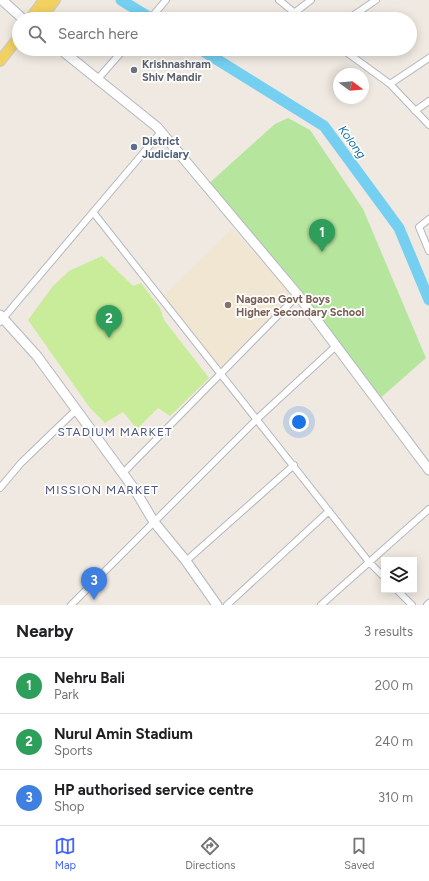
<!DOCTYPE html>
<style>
body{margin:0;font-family:Figtree,sans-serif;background:#f2f2f2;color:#202124}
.controls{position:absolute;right:12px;bottom:12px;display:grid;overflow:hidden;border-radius:0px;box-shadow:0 2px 10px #0003}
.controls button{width:36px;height:36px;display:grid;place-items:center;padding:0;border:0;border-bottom:1px solid #e0e0e0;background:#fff;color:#202124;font:20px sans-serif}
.compass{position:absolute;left:333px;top:68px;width:36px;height:36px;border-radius:50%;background:#fff;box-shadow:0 2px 10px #0003;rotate:106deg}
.you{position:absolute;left:299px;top:422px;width:14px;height:14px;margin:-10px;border:3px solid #fff;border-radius:50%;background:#1a73e8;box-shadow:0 0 0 6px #1a73e833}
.badge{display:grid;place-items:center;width:26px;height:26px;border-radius:50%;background:#4264fb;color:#fff;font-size:13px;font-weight:700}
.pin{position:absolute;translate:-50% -33px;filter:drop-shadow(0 1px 2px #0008)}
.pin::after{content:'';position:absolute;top:21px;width:14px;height:12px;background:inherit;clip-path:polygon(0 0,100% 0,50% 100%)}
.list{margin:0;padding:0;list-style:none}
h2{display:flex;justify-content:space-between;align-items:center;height:52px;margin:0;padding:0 16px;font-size:17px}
h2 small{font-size:13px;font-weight:400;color:#757577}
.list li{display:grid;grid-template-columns:26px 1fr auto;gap:12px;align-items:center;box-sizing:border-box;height:56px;padding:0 16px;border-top:1px solid #e0e0e0}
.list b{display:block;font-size:15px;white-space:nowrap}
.list p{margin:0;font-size:13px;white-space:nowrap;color:#757577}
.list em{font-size:13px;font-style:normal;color:#757577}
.icon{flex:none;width:22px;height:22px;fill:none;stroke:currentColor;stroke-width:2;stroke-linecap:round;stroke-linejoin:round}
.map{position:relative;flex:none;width:429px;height:605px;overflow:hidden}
.search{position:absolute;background:#fff;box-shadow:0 2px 10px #0003;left:12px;right:12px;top:12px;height:44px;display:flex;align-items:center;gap:10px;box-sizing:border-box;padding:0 14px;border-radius:22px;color:#757577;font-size:15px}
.sheet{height:220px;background:#fff}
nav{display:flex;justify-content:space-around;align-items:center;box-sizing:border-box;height:56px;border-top:1px solid #e0e0e0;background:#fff;font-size:11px;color:#757577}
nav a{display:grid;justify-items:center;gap:2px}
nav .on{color:#4264fb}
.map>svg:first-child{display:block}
.education{fill:#f0e6d1}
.green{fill:#b6e59e}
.pitch{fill:#c9ec9a}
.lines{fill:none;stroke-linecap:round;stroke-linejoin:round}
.river{stroke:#75cff0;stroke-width:11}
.street-casing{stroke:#b4b7c1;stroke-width:8}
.secondary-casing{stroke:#b4b7c1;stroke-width:11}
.primary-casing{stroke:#c9c9c9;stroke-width:12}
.street{stroke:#fff;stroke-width:6}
.secondary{stroke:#fff;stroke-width:9}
.primary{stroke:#f2d163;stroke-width:10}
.worship-dot{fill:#6b7280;stroke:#fff;stroke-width:1.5}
.service-dot{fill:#5c6f8a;stroke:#fff;stroke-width:1.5}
.education-dot{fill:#8d6e63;stroke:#fff;stroke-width:1.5}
.labels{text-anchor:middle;stroke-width:3.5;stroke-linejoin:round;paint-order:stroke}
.worship-label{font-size:11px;font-weight:bold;fill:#5b616d;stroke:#fff;text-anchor:start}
.service-label{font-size:11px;font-weight:bold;fill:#4e5e75;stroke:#fff;text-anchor:start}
.education-label{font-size:11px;font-weight:bold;fill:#785e54;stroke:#fff;text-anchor:start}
.water-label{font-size:12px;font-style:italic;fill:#0d6fa3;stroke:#fff}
.neighbourhood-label{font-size:12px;letter-spacing:1px;fill:#4d5680;stroke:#fff}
</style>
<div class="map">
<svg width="429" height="605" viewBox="0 0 429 605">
<rect width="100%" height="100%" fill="#efe9e1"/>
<!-- education -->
<path class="education" d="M 232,229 L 294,296 L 222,369 L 199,342 L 164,295 Z"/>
<!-- green -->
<path class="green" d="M 288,118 L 310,130 L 363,209 L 426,358 L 377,401 L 206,186 L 275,124 Z"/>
<!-- pitch -->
<path class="pitch" d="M 102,256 L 133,286 L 141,283 L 160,308 L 164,320 L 209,378 L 170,416 L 158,408 L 137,429 L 123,412 L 105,423 L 90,408 L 28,320 L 53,286 L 69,271 Z"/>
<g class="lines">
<!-- river -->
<path class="river" d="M 121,0 L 152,19
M 200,49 L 324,126 L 399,228 L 429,300"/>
<defs>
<path id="street" d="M 279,0 L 302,19
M 294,13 L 311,0
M 150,19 L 166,0
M 348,19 L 376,0
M 342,49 L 390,84 L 429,125
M 97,80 L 124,49
M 390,84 L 429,58
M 415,111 L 429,101
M 93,212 L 369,562 L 384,577
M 429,219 L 419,227 L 429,251
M 0,322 L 161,132
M 123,473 L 298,295
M 0,488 L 21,463 L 76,410
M 186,561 L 294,465
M 397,590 L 412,605
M 71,605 L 257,419 L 336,346
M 227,605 L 329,511
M 321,605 L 429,509
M 427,605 L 429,603"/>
<path id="secondary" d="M 2,0 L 23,19
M 60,49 L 157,127 L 298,295 L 429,470
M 0,315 L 37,356 L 135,490 L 154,522 L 186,561 L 217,605"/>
<path id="primary" d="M 30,19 L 44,0
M 40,19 L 55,0
M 0,61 L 19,37"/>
</defs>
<!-- street casing -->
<use href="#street" class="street-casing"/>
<!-- secondary casing -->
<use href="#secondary" class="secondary-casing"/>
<!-- primary casing -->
<use href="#primary" class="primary-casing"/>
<!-- street -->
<use href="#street" class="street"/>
<!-- secondary -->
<use href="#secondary" class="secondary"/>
<!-- primary -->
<use href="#primary" class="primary"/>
</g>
<!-- markers -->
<circle class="worship-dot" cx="134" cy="70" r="4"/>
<circle class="service-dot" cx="134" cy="147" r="4"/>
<circle class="education-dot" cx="228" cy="305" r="4"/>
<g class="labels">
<!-- worship labels -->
<g class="worship-label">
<text x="142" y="68">Krishnashram<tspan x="142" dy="13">Shiv Mandir</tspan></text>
</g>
<!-- service labels -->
<g class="service-label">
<text x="142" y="145">District<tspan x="142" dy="13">Judiciary</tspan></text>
</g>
<!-- education labels -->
<g class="education-label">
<text x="236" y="303">Nagaon Govt Boys<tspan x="236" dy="13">Higher Secondary School</tspan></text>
</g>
<!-- water labels -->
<g class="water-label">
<text transform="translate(352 142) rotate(54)" y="4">Kolong</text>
</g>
<!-- neighbourhood labels -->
<g class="neighbourhood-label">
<text x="115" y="436">STADIUM MARKET</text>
<text x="102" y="494">MISSION MARKET</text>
</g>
</g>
</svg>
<div class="controls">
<button><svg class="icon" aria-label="layers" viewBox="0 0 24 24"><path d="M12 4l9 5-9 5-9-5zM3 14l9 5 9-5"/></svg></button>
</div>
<svg class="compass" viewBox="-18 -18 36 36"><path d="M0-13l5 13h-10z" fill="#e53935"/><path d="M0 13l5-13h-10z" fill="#757577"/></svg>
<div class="you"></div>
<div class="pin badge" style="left:322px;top:252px;background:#2e9e5b">1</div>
<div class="pin badge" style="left:109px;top:338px;background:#2e9e5b">2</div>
<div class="pin badge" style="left:94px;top:600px;background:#3f7fe0">3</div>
<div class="search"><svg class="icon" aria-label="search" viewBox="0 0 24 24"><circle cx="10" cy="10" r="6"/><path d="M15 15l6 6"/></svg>Search here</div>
</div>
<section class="sheet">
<h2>Nearby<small>3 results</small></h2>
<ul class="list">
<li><span class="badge" style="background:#2e9e5b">1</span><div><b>Nehru Bali</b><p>Park</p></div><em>200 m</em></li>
<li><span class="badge" style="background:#2e9e5b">2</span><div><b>Nurul Amin Stadium</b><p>Sports</p></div><em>240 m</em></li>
<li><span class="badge" style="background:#3f7fe0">3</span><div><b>HP authorised service centre</b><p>Shop</p></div><em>310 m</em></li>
</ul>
</section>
<nav>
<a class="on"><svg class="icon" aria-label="map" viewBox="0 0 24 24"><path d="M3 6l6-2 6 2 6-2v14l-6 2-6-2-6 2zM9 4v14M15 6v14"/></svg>Map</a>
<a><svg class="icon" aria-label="directions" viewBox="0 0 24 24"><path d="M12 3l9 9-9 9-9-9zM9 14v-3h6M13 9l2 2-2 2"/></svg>Directions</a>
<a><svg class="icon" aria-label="saved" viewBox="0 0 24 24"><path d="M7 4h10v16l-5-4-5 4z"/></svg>Saved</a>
</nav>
